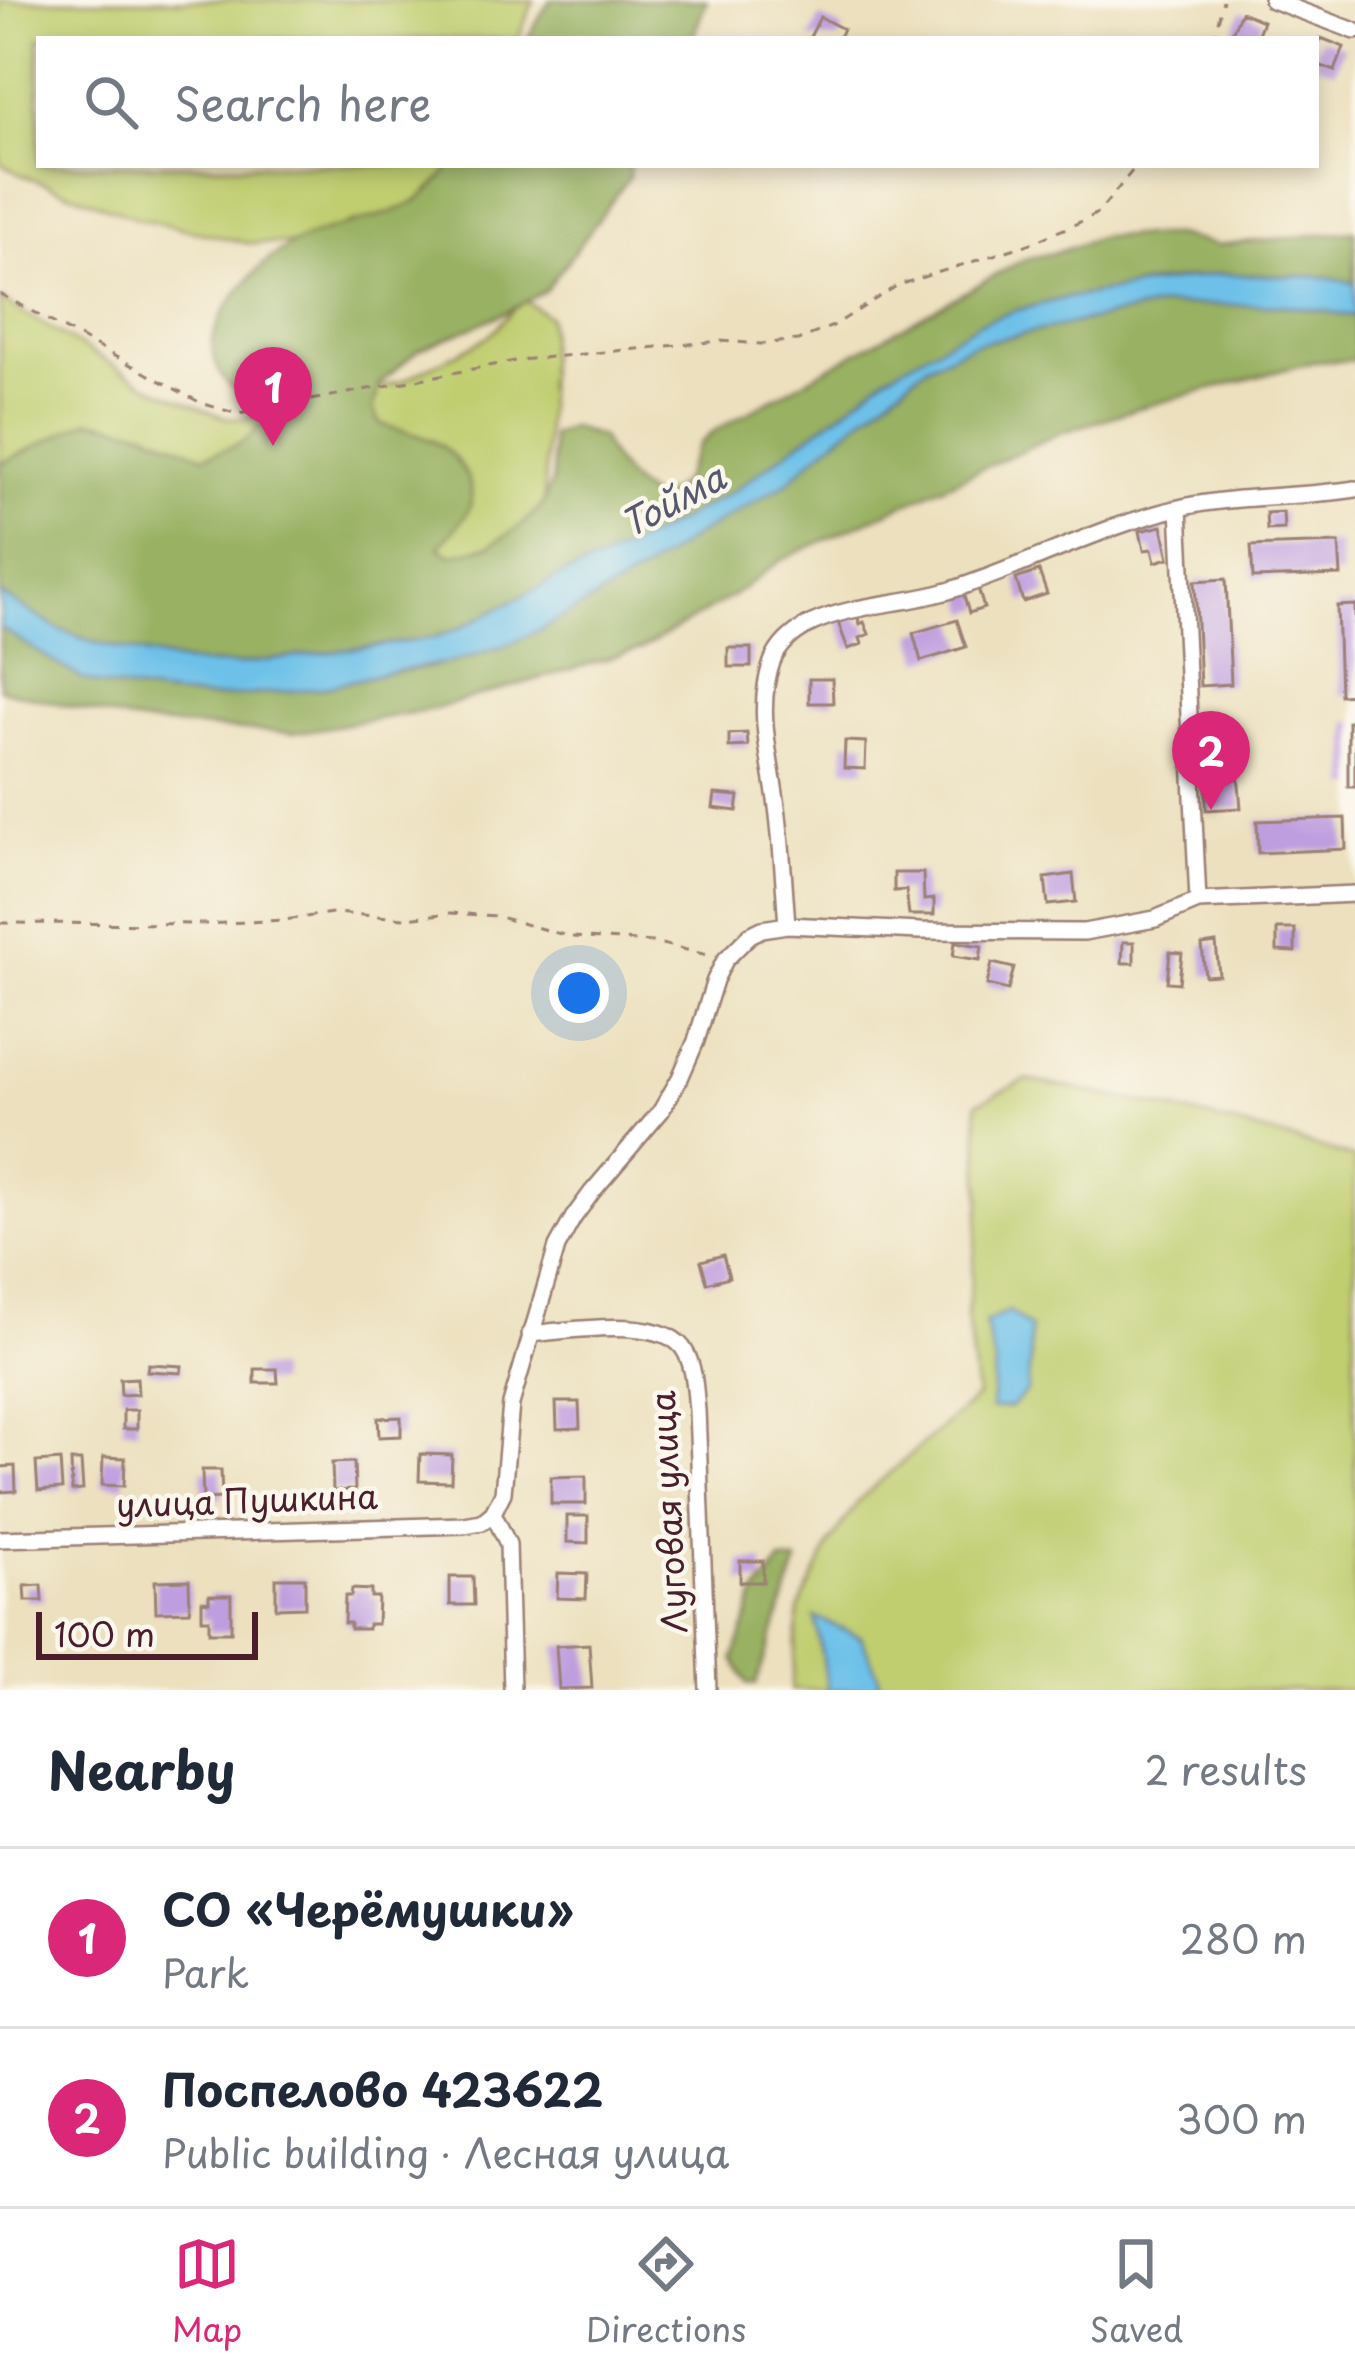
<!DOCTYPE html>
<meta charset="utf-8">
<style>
body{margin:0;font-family:"Playpen Sans",sans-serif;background:#f6f6f7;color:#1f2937}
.scale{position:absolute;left:36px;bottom:30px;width:222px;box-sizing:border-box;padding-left:12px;border:6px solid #4a1f2b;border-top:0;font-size:33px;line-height:42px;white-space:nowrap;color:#4a1f2b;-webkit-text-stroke:9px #fbf7ec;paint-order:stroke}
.you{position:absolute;left:579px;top:993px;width:42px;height:42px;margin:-30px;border:9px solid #fff;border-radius:50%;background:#1a73e8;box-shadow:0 0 0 18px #1a73e833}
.badge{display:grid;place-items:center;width:78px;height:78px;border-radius:50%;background:#db2777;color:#fff;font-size:39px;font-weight:700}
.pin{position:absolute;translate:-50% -99px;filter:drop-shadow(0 3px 6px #0008)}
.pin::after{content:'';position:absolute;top:63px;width:42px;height:36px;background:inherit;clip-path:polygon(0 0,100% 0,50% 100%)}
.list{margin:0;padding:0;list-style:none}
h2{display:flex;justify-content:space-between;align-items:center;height:156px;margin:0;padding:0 48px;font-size:51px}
h2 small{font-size:39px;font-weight:400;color:#747a83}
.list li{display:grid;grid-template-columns:78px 1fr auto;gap:36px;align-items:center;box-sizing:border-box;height:180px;padding:0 48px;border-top:3px solid #e0e1e3}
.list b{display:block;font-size:45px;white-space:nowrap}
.list p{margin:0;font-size:39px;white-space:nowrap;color:#747a83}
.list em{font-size:39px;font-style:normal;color:#747a83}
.icon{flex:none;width:66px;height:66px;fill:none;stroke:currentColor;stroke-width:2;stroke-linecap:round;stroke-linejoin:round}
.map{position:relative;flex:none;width:1355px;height:1690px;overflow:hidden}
.search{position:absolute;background:#fff;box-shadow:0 6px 18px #0003;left:36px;right:36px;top:36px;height:132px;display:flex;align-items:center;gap:30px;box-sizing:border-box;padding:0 42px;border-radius:0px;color:#747a83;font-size:45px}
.sheet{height:516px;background:#fff}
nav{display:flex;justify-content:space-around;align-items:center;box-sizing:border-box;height:168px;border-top:3px solid #e0e1e3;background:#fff;font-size:33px;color:#747a83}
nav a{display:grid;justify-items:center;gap:6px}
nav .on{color:#db2777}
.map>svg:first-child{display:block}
.green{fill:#c0ce70;stroke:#85764e;stroke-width:3}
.forest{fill:#98b162;stroke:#716846;stroke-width:3}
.water{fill:#6dc1e9;stroke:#5c708a;stroke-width:3}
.building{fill:#bf9edf}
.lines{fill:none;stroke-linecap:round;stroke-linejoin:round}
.minor-casing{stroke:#9b8074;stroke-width:20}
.path{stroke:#9b8074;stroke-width:3;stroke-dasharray:9 9;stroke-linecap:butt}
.minor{stroke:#fff;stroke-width:15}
.labels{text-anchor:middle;stroke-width:9;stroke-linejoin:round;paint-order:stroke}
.street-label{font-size:33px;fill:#4a1f2b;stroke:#fbf7ec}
.water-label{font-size:36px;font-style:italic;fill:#56586e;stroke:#fbf7ec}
</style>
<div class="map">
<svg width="1355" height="1690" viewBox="0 0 1355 1690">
<rect width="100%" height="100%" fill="#fbf7ec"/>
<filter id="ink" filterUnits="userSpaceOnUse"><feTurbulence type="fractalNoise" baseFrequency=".00833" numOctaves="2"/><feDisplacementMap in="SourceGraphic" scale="24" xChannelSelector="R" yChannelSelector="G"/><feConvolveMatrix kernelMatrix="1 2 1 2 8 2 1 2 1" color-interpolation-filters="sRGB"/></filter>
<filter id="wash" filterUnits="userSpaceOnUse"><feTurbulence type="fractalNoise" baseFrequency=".004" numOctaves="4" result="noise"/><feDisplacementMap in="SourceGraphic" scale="48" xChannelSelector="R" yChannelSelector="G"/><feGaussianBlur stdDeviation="2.7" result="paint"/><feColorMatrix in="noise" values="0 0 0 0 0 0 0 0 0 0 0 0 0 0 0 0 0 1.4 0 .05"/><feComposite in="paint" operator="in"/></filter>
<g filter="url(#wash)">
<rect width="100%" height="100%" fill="#ece0be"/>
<!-- green -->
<path class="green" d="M 0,0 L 534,0 L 518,39 L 39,39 L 39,165 L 455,165 L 394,224 L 324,244 L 247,243 L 137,218 L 21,175 L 0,163 Z
M 0,299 L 149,386 L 223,417 L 241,419 L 323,403 L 402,381 L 488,337 L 513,310 L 526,301 L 549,317 L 543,542 L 494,565 L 0,477 Z
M 1026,1080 C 1137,1099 1247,1125 1355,1158 L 1355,1690 L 791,1690 L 799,1609 L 830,1543 L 860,1499 L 977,1397 L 967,1315 L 981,1202 L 977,1103 Z"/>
<!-- forest -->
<path class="forest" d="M 550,0 L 707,0 L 692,39 L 527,39 Z
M 452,165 L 630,165 L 629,178 L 545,291 L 505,313 L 418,350 L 379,384 L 373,410 L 379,423 C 396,430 422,435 435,442 C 456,454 479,484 469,508 C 464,521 448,535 439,547 L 451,555 L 489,546 L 520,526 L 542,506 L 553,480 L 551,435 L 571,427 L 601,437 C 610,459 630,485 651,497 L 669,492 L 682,482 L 699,444 L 716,430 L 1025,259 L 1062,251 L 1101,237 L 1175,235 L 1217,245 L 1355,231 L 1355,283 L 1327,277 L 1217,274 L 1147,284 L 1017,310 L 844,410 L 735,490 L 653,535 L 601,560 L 563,575 L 458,629 L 433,638 L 236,665 L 187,663 L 96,643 L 60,630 L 0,594 L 0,464 L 90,420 L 145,431 L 203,456 C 239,446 254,442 269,407 C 252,399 233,393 222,377 C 217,369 211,350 213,341 C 218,308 259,263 287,247 C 325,225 372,223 411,204 C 427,196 441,179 452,165 Z
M 1245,303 L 1282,305 L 1355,316 L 1355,360 L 1313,362 L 1142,407 L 1060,433 L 781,560 L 734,595 L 641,649 L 434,709 L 294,733 L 139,723 L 0,689 L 0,628 L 215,698 L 321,688 L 385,673 L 426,668 L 507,645 L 601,597 L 700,533 L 787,483 L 814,457 L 927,366 L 973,344 L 1165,305 Z
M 781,1561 L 798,1562 L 756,1684 L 747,1684 L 734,1659 L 756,1594 Z"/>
<!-- water -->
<path class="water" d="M 1217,274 L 1328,277 L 1355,283 L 1355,316 L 1282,305 L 1165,305 L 973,344 L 926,366 L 814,457 L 787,483 L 700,533 L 639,574 L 542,629 L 507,645 L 452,662 L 385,673 L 321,688 L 215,698 L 176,696 L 104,686 L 82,679 L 0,628 L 0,594 L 60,630 L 96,643 L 187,663 L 236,665 L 433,638 L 458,629 L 563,575 L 601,560 L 653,535 L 735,490 L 844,410 L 886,376 L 979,323 L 1017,310 L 1066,298 Z
M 1009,1311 L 1030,1328 L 1030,1362 L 1027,1391 L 1011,1407 L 991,1409 L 995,1364 L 985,1323 Z
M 815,1617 L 861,1637 L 879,1677 L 880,1690 L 828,1690 Z"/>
<g id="blocks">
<!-- building -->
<path class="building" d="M 1241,12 L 1263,21 L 1256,39 L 1247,39 L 1232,33 Z
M 820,17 L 843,29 L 838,39 L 809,39 Z
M 1321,38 L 1344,47 L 1335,71 L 1316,64 L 1316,51 Z
M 1283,512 L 1284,529 L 1267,530 L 1266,513 Z
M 1162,526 L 1169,558 L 1155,562 L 1152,549 L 1144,550 L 1140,531 Z
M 1339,543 L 1341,575 L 1253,578 L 1251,546 Z
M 1039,571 L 1047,594 L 1023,602 L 1016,579 Z
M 1226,579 L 1231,684 L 1200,686 L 1195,581 Z
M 978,588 L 984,608 L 969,613 L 963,593 Z
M 1355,605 L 1355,694 L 1340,695 L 1337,606 Z
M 857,615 L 860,624 L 864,622 L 869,634 L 860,638 L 862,644 L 848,649 L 838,622 Z
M 957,620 L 966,647 L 921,661 L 913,633 Z
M 728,648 L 751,648 L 751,667 L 728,667 Z
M 809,679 L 832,679 L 833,703 L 809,703 Z
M 1348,721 L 1355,721 L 1355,787 L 1348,787 Z
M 1238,727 L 1239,749 L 1236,749 L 1241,808 L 1206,810 L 1206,750 L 1203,750 L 1202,728 Z
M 747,733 L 748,746 L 729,747 L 729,734 Z
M 845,741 L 866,742 L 865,769 L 844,768 Z
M 715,794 L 739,796 L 737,811 L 713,808 Z
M 1345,818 L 1346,849 L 1258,853 L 1257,821 Z
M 894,873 L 923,873 L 924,900 L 934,899 L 934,915 L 909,915 L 906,890 L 894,891 Z
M 1073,874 L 1076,902 L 1048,905 L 1045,878 Z
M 1277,929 L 1295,929 L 1295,952 L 1277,951 Z
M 955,942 L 982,946 L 980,960 L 953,956 Z
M 1123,942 L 1134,942 L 1134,963 L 1122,963 Z
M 1216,943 L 1219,975 L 1205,976 L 1202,945 Z
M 1170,952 L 1182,953 L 1179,983 L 1167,982 Z
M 992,963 L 1014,968 L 1008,990 L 987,985 Z
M 723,1255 L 729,1277 L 707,1283 L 701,1261 Z
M 148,1364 L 182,1366 L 181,1373 L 147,1371 Z
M 255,1369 L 277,1369 L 278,1383 L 255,1383 Z
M 137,1378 L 138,1394 L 121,1395 L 120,1379 Z
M 556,1402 L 579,1402 L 580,1428 L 557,1429 Z
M 123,1410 L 137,1410 L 137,1429 L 123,1429 Z
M 401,1417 L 401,1436 L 379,1437 L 378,1418 Z
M 420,1454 L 452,1455 L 451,1482 L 419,1481 Z
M 103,1457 L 125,1458 L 124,1486 L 102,1485 Z
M 60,1460 L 62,1489 L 38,1491 L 36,1462 Z
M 71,1461 L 81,1461 L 83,1490 L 72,1491 Z
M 354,1462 L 355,1490 L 333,1491 L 332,1463 Z
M 15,1466 L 16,1491 L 0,1492 L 0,1467 Z
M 202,1470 L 221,1470 L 222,1498 L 203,1499 Z
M 586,1476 L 586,1504 L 551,1504 L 551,1477 Z
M 567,1516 L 588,1516 L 588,1543 L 567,1542 Z
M 740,1561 L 763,1561 L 763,1582 L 740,1582 Z
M 558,1573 L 587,1574 L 586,1599 L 557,1598 Z
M 450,1577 L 473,1577 L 474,1605 L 450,1605 Z
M 276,1578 L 305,1578 L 305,1607 L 276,1608 Z
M 189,1580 L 190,1611 L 156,1612 L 155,1581 Z
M 42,1585 L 43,1601 L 26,1601 L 25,1586 Z
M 352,1589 L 371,1590 L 371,1597 L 378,1597 L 377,1624 L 368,1624 L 368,1629 L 350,1629 L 350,1623 L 344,1623 L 345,1596 L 351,1596 Z
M 209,1595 L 231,1595 L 231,1632 L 209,1632 L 209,1619 L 202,1619 L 202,1601 L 209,1602 Z
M 589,1644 L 592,1688 L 559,1689 L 556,1646 Z"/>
</g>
</g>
<g filter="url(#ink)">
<use href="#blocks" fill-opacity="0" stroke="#9b8074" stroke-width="3"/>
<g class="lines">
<defs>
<path id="minor" d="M 1272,0 L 1355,31
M 1179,508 L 1198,901
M 787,925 C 784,885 782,846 777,807 C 771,760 755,709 772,662 C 779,645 794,632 810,624 C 854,603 905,605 951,590 C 1029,565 1102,525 1183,507 C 1239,495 1298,498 1355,489
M 530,1334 C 567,1331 667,1313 686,1353 C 695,1370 695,1392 697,1410 L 708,1690
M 493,1513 L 503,1493 L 511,1404 L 557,1247 L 573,1218 L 592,1192 L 661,1111 L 680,1078 L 696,1041 L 715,980 L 725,960 L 750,935 L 762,929 L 787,925 L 920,931 L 1084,932 L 1155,919 L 1198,901 L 1355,894
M 493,1513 L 508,1544 L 512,1690
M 0,1539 L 464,1525 L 482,1522 L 493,1513"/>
</defs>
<!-- minor casing -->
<use href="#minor" class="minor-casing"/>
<!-- path -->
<path class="path" d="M 1214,39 L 1223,0
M 0,294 L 201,403 L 238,414 L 520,360 L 721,341 L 761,344 L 798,340 L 833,326 L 898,285 L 1029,244 L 1087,219 L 1099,212 L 1137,165
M 0,923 L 207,924 L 284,920 L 333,913 L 406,918 L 450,913 L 496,916 L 571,937 L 653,942 L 712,956"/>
<!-- minor -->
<use href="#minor" class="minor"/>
</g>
</g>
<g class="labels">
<!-- street labels -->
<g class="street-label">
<text transform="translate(247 1501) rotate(-2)" y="12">улица Пушкина</text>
<text transform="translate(669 1512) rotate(-93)" y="12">Луговая улица</text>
</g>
<!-- water labels -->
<g class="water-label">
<text transform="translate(673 501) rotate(-28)" y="13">Тойма</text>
</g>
</g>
</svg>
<div class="scale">100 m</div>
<div class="you"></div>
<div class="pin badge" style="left:273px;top:446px">1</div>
<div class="pin badge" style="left:1211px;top:810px">2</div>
<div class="search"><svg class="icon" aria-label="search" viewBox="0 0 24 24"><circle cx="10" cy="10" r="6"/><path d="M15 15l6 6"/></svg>Search here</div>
</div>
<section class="sheet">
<h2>Nearby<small>2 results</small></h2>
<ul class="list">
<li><span class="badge">1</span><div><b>СО «Черёмушки»</b><p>Park</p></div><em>280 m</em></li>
<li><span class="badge">2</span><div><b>Поспелово 423622</b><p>Public building · Лесная улица</p></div><em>300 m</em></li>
</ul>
</section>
<nav>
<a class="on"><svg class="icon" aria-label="map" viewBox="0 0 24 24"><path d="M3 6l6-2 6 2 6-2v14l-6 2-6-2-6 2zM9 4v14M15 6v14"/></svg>Map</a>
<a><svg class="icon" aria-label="directions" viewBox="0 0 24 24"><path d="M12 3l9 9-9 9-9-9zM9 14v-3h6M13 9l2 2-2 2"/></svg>Directions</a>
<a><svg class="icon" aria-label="saved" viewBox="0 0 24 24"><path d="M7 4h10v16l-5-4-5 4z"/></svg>Saved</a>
</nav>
